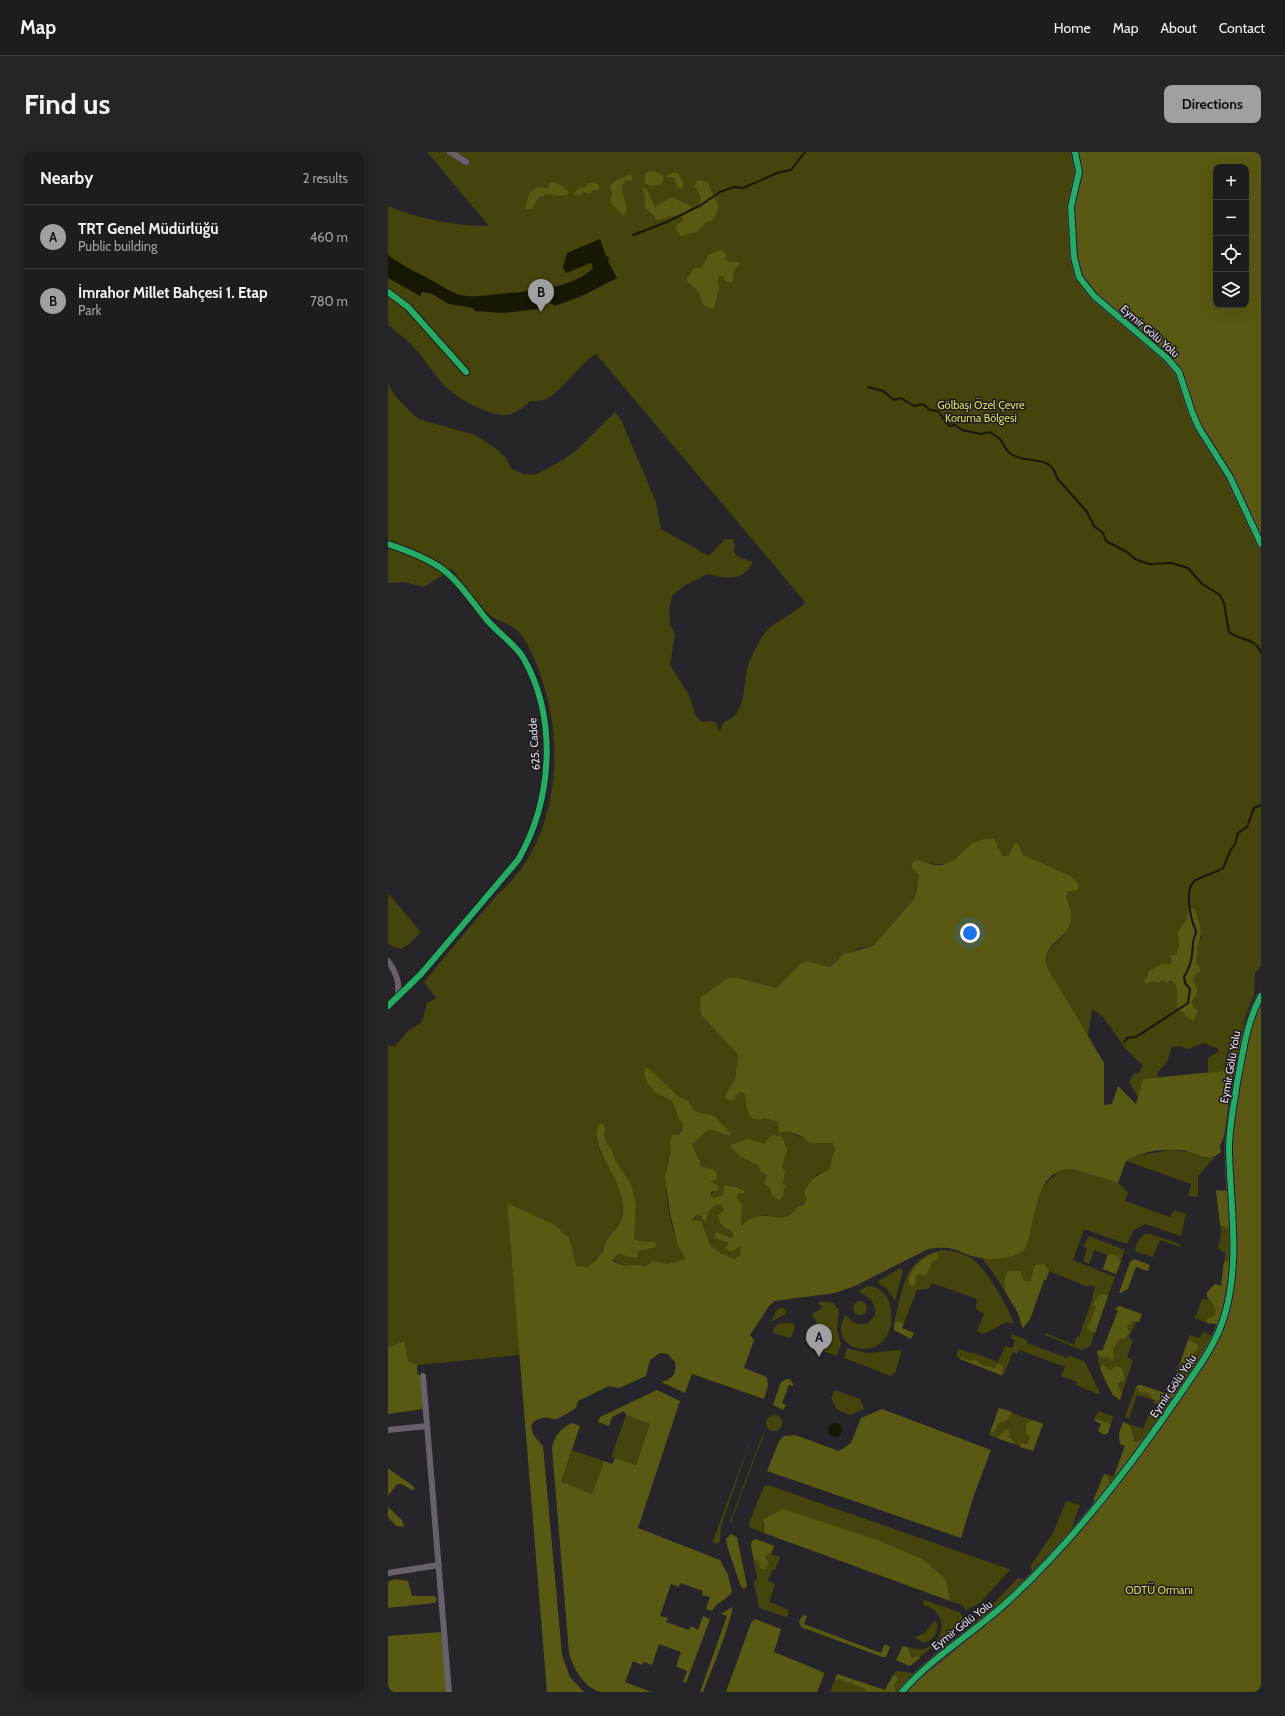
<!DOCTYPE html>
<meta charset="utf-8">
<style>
body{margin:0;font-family:Cabin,sans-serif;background:#252528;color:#f1f3f6}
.controls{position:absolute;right:12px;top:12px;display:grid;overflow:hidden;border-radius:8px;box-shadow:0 4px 16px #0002}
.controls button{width:36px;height:36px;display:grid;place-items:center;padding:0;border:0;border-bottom:1px solid #3b3a3d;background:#1d1c1f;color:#f1f3f6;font:20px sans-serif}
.you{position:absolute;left:582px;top:781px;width:14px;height:14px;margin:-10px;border:3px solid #fff;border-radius:50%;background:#1a73e8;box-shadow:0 0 0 6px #1a73e833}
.badge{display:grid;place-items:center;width:26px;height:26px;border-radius:50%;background:#a29fa4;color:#111;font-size:13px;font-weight:700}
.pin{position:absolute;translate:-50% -33px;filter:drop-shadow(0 1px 2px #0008)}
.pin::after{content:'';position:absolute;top:21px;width:14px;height:12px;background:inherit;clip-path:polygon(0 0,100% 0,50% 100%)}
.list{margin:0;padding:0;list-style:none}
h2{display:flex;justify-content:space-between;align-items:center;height:52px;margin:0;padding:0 16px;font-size:17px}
h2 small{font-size:13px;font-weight:400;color:#a0a1a4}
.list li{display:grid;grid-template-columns:26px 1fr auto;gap:12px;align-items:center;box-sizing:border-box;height:64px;padding:0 16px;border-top:1px solid #3b3a3d}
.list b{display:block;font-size:15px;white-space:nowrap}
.list p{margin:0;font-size:13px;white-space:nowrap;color:#a0a1a4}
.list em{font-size:13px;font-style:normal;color:#a0a1a4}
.icon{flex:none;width:22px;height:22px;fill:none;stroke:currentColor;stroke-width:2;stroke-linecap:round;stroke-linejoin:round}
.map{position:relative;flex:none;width:873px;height:1540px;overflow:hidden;border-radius:8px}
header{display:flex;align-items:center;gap:24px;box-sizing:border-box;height:56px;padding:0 20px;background:#1d1c1f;border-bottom:1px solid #3b3a3d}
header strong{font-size:19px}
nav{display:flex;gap:22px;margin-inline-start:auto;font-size:14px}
.intro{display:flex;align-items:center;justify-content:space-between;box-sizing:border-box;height:96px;padding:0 24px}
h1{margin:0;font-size:28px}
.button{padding:10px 18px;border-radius:8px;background:#a29fa4;color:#111;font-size:14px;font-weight:700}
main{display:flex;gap:24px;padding:0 24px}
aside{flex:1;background:#1d1c1f;border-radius:8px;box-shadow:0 4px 16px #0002}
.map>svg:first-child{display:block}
.green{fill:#44440c;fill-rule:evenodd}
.forest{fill:#595913;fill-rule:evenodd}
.water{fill:#181704}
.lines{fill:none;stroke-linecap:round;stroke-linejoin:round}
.stream{stroke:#181704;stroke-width:2}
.street{stroke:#68616b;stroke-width:6}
.secondary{stroke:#615b64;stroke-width:9}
.cycleway-casing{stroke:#1e1a21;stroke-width:8}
.cycleway{stroke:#26ab63;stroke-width:6}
.labels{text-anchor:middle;stroke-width:3;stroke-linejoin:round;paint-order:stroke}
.street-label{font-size:11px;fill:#e4e1e6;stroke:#1e1a21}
.park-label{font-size:11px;fill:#dddf5b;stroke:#1e1a21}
</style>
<header>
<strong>Map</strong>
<nav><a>Home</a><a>Map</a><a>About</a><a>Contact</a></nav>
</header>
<div class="intro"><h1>Find us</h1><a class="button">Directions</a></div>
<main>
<aside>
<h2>Nearby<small>2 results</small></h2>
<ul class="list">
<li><span class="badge">A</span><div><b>TRT Genel Müdürlüğü</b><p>Public building</p></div><em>460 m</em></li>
<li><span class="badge">B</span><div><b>İmrahor Millet Bahçesi 1. Etap</b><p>Park</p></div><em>780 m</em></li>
</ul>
</aside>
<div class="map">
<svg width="873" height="1540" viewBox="0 0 873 1540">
<rect width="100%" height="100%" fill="#272529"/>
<!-- green -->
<path class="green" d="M 39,0 L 873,0 L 873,814 L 867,821 L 866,842 L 857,865 L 850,905 L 845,918 L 820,921 L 820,906 L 830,900 L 830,897 L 816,891 L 800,897 L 792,894 L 784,895 L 779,910 L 770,920 L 770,926 L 756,927 L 750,945 L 741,931 L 745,922 L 752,920 L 755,914 L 737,896 L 715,865 L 704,857 L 700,885 C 691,870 658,822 658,807 C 658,798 664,795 670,789 C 683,776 687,761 678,745 L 680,740 L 685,739 L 633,707 L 624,697 L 621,703 L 614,704 L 612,701 L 611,694 L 583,692 C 561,713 557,717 527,707 L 531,728 L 528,734 L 527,746 L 485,794 L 471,796 L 450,807 L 442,815 L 418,809 L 412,812 L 388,836 L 352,826 L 313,863 L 350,903 L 347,927 L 336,945 L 345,948 L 352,940 L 358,942 L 359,957 L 390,970 L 395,981 L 400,980 L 428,991 L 445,991 L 447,997 L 443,1008 L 442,1017 L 428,1023 C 424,1033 422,1051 410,1054 C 397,1075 386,1061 373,1064 C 366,1065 359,1071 352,1074 L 354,1053 L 349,1045 L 354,1036 L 340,1033 L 335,1043 L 325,1046 L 323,1044 L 329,1032 L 323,1031 L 322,1029 L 325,1027 L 317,1015 L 312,1014 L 312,1008 L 304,993 L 320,978 C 329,978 333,983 342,984 L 343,981 L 318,962 L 312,962 L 306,958 L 301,950 L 290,944 L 262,917 L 260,933 L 274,945 L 284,949 L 287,958 L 295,970 C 294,983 284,991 281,1003 C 273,1033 282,1082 298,1107 L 279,1112 L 266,1109 L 257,1114 C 242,1110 240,1118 224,1107 L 230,1102 L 246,1106 L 250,1099 L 265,1096 L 265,1090 L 251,1089 L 246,1087 L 248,1053 L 238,1023 L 233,1018 L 227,1007 L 224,997 L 219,992 L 216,983 L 208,986 L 213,1002 L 226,1021 L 236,1047 L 234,1066 L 231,1073 L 218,1089 L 213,1102 L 199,1115 L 188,1115 L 119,1052 L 132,1203 L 29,1213 L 20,1209 L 0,1196 L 0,891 L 1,894 L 7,894 L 21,878 L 34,870 L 39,851 L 48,846 L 36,830 C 58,803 80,777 102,751 C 110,741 121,733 129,722 C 164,680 173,611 162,558 C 158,537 146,497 131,480 C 124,472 111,470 103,464 C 87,451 76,433 64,417 L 36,435 L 16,430 L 0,431 L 0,232 L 8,245 L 30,267 L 87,283 L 110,298 L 118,306 L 124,317 L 136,322 L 147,323 L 175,308 L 190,297 L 227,260 L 234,270 L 268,350 L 273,377 L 321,404 L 337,387 L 345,387 L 347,393 L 346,400 L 351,405 L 365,410 C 356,430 336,427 320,422 L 297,433 L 284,444 L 281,459 L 282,473 L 287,482 L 282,513 L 302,545 L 307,563 L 314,570 L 322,569 L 329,571 L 331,580 L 336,570 C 362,561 353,528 362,508 C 367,498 375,479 385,473 C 391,469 415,455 417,450 L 208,202 C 190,212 171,245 155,248 C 151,249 146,249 142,249 C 137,255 127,262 119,263 C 100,264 66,245 54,231 C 44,219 36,207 26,195 C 18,187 8,180 0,173 L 0,54 C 30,67 68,74 101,74 ZM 828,15 L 858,15 L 858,153 L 828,153 ZM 799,768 L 814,784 L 809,796 L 810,802 L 805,828 L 807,846 L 804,849 L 806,856 L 804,869 L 797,864 L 787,832 L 775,828 L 756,828 L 760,824 L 759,820 L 771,813 L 784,811 L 784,803 L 788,803 L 792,786 L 789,780 Z
M 0,741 L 33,780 L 21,792 L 13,797 L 5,795 L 0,791 Z
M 780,998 L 801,1000 L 817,1006 L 827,1005 L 810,1024 L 810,1045 L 800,1044 L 803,1032 L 738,1009 L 748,1004 Z
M 679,1017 L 685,1017 L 730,1031 L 740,1040 L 737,1049 L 782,1065 L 786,1058 L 798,1062 C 795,1070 796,1077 793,1084 L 757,1072 L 746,1078 L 739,1092 L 696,1077 L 685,1108 L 727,1125 L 702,1194 L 693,1198 L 657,1183 L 657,1181 L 686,1193 L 689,1184 L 691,1185 L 705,1145 L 704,1145 L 707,1135 L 701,1133 L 700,1135 L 661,1119 L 658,1128 L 656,1128 L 642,1167 L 635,1176 C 632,1171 632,1166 630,1161 C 618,1142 607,1121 592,1104 L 614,1106 L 654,1035 L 670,1020 Z
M 828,1038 L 841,1039 L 843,1098 L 836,1158 L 822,1172 L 807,1166 L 814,1147 L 821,1148 L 827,1132 L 833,1134 L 837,1101 L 830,1096 C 836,1078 830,1057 828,1038 Z
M 329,1052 L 332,1052 L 336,1058 L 330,1063 L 333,1074 L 343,1078 L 345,1081 L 343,1086 L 336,1083 L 341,1093 L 348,1098 L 352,1095 L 354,1097 L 353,1102 L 346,1107 C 336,1102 321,1097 318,1085 C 316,1077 315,1076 310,1069 L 304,1070 L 308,1063 L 320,1068 L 320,1060 Z
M 756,1082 L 762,1082 L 792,1092 L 792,1095 L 772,1088 L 765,1105 L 747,1099 L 749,1090 Z
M 701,1084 L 737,1098 L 728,1122 L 715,1117 L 719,1103 L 706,1098 L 701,1112 L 695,1109 L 699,1097 L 695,1094 Z
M 554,1098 C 563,1099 572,1100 581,1105 C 598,1114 619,1153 626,1172 L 618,1170 L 596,1182 L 589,1179 L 596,1162 L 589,1158 L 588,1155 L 589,1147 L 544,1131 L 540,1137 L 529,1138 L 516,1171 L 514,1176 L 526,1181 L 523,1187 L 506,1178 L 506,1172 C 514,1139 515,1106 554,1098 Z
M 512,1116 L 515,1118 L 507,1149 L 499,1137 L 489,1130 Z
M 479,1134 C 490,1134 499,1141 502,1152 C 515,1217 432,1203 458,1162 C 462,1170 469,1173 478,1172 C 496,1162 485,1145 470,1140 Z
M 433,1149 L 445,1151 L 451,1158 L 449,1177 L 453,1192 L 449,1204 L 422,1194 L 430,1174 L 424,1162 L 433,1157 L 434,1154 L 430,1152 Z
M465 1156a7 7 0 1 1 14 0a7 7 0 1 1-14 0Z
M 731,1154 L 754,1162 L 751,1170 L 748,1170 L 746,1177 L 745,1176 L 741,1186 L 745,1188 L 739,1205 L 745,1208 L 732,1248 C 721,1244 707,1209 710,1198 L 714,1199 L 730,1159 L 727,1157 Z
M 394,1155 L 398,1159 L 397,1162 L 383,1170 L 389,1157 Z
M 392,1171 L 405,1171 L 407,1175 L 403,1186 L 385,1181 L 386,1176 Z
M 815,1179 L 823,1183 L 824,1187 L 802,1223 L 726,1327 L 705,1349 L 715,1323 L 717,1322 L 726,1324 L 727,1321 L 737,1294 L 732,1292 L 731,1282 L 735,1270 L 755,1277 L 763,1257 L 772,1259 L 773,1253 L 765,1251 L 766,1248 L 749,1243 L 741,1267 L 737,1265 L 748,1235 L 753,1233 L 780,1242 L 802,1183 L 812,1186 Z
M 624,1182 L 639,1188 L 639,1191 L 679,1206 L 680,1203 L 697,1210 L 712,1241 L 710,1242 L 688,1233 L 689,1230 L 673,1224 L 677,1215 L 631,1198 L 629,1202 L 625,1200 L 615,1224 L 572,1207 L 568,1204 L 571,1197 L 583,1201 L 583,1200 L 610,1210 L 617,1194 L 624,1196 L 627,1188 L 623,1186 Z
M 459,1196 L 478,1201 L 514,1198 L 507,1221 L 503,1224 L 456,1206 Z
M 447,1238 L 472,1247 L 476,1257 L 462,1263 L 448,1257 L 443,1245 Z
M 611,1256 L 655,1272 L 645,1299 L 601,1283 Z
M 710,1259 L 724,1264 L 725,1266 L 723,1272 L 707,1266 Z
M 238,1263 L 262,1272 L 248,1313 L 223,1305 Z
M378 1271a8 8 0 1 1 16 0a8 8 0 1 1-16 0Z
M 366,1279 L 333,1374 L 332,1390 L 328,1392 L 325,1390 L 326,1386 Z
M 375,1281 L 376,1282 L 343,1370 L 342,1369 Z
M 184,1298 L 216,1309 L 204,1342 L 173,1331 Z
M 380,1333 L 621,1417 L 621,1419 L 592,1451 L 578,1458 L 574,1453 L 562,1449 L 558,1427 L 535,1407 L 492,1389 L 375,1370 L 376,1381 L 361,1375 L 361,1371 L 376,1334 Z
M 678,1349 L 692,1353 L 684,1375 L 679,1383 L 644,1419 L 643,1413 L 665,1381 Z
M 368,1387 L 386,1394 L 383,1402 L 392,1405 L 387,1418 L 385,1417 L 380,1428 L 387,1433 L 381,1450 L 399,1457 L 401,1462 L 398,1465 L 374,1457 L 371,1455 L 366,1431 L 369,1426 L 363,1394 L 364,1389 Z
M 630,1426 L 636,1427 L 613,1452 L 581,1477 Z
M 536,1448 L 571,1460 L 576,1466 L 575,1471 L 520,1514 L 508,1508 L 514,1495 C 520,1493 527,1499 535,1497 C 550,1494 559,1476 550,1463 C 547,1457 541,1455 535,1453 Z
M 547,1468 C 553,1478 546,1489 535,1491 L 526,1485 L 537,1481 Z
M 508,1519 L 525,1521 L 509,1540 L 442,1540 L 449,1522 L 497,1538 Z"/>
<!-- forest -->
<path class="forest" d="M 687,0 L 873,0 L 873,392 L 821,292 L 791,220 L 691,125 L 685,41 L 691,20 ZM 828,15 L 858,15 L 858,153 L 828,153 Z
M 266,19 L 274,23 L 276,28 L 273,33 L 262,34 L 257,31 L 257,21 Z
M 288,20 L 290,21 L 296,32 L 293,37 L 288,33 L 287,26 L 278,25 L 279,23 Z
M 242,22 L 244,25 L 244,28 L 237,29 C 228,40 244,52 236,64 L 222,50 L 224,42 L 222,34 L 225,30 Z
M 310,28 L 320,30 C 326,51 337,48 324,69 L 319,70 L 308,80 L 293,84 L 288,78 L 288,74 L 295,68 L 294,65 C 280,61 279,68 269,68 L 265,63 L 257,56 L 257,44 L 254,35 L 259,37 L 267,55 L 284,45 L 304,55 L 310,53 C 316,45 311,41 306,34 Z
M 166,30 L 174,34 L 181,40 L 180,42 C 172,46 168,42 160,42 C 157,42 152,45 150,46 L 144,57 L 137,57 L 142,40 L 150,35 L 159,36 L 162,31 Z
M 206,30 L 212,34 L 210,38 L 205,38 L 202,42 L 196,40 L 191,44 L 186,43 C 187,37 192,35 198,35 L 201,31 Z
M 333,98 L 339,102 L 337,107 L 340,110 L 351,110 L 352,112 L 345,120 L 345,129 L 343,131 L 337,129 L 334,124 L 331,124 L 330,128 L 331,137 L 326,157 C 309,153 316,146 308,137 C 305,133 301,132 298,128 L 306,116 L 314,116 L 320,103 Z
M 596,687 L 606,687 L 615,704 L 621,703 L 627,691 L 630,691 L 635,703 L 682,724 L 688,729 L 691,734 L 689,738 L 680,740 L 678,745 C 697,784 658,786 658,807 C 658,814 662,821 666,827 L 716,911 L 716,953 L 724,952 L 730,934 L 748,952 L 755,927 L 845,918 L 836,984 L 832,994 L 833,1000 C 821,1010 814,1004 801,1000 C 796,998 789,998 783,998 C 768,997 750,1002 738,1009 L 730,1031 L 685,1017 C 644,1016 649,1071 637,1097 C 623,1109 600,1108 583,1104 C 577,1102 571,1098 565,1097 C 556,1095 548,1096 540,1097 L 469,1133 L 447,1141 L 386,1149 L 381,1154 L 362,1183 L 366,1188 L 356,1216 L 379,1225 L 380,1234 L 376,1247 L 304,1222 L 297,1241 L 273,1230 C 284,1228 289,1221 287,1210 L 280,1202 L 272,1201 L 262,1208 L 258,1224 L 231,1236 L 221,1234 L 190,1249 L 188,1256 C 182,1259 175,1265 168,1267 C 164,1268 160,1265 155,1266 C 134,1270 146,1285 155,1294 L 174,1503 L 182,1525 L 196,1540 L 159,1540 L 119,1051 L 165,1072 L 181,1086 L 188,1114 L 199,1115 C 204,1111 209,1107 213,1102 C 216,1099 216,1093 218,1089 C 224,1081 231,1075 234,1066 C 243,1029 198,999 211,972 L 215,972 L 217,976 L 216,983 L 219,992 L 224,997 L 227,1007 L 243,1032 L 248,1053 L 246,1087 L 251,1089 L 266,1090 L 268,1093 L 265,1096 L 250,1099 L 249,1105 L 246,1106 L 230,1102 L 224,1108 C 239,1118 243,1110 257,1114 L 266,1109 L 279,1112 L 298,1107 L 290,1094 L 282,1061 L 277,1026 L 283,995 L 282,990 L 284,983 L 291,983 L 294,978 L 295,970 L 291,967 L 284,949 C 270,943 254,934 257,916 L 262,917 L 290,944 L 301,950 L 306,958 L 312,961 L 326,964 L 343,981 L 342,984 C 334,983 329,978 320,978 L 304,993 L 312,1009 L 312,1014 L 324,1017 L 329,1021 L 329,1027 L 322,1029 L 331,1034 L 330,1038 L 323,1040 L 323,1044 L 325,1046 L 335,1043 L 336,1033 L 349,1035 L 356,1038 L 356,1041 L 350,1042 L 349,1045 L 354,1053 L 353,1074 C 359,1069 364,1065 372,1064 C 387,1062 398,1073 410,1054 L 415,1053 L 419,1047 L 416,1041 C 422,1027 429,1023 442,1017 L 443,1008 L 447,997 L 445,991 L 422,991 C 417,985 409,982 401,980 C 397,979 395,981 391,980 L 390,970 L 377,966 L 371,968 L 363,966 L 359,957 L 357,942 L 352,940 L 345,948 L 340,948 L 336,945 L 347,927 L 350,903 L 313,863 L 312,846 L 340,826 L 351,826 L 388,836 L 412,812 L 419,809 L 442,815 L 456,802 L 485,794 L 527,746 L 531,723 L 523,715 L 527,707 L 546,713 L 554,713 L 567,707 L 583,692 ZM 329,1052 L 332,1052 L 336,1058 L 330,1063 C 331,1072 334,1076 343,1078 L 345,1083 L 343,1086 L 329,1080 L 327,1083 L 327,1086 L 341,1091 L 337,1096 L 343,1100 L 352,1095 L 353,1102 L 346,1107 L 333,1101 L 322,1093 L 313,1069 L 304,1069 L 308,1063 L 313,1064 L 316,1069 L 319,1070 L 320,1060 Z
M 806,756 C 811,774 817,776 809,796 L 810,802 L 808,811 L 812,816 L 812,820 L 807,823 L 805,828 C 810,837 812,841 804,849 L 806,856 L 810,859 L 805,869 L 797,864 L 796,861 L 789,857 L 789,839 L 787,832 L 782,829 L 779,831 L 775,828 L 770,831 L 767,829 L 757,831 L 756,828 L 760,824 L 759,820 L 771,813 L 784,811 L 783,803 L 788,803 C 790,795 793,788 789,780 L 799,767 L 801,757 Z
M 873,844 L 873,1540 L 520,1540 L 532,1527 L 619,1456 L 699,1365 L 811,1214 L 841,1144 L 841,998 L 858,881 Z
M 385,983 L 394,985 L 399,997 L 394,1015 L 397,1019 L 395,1031 L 398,1035 L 395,1040 L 396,1043 L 391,1048 L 384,1043 L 382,1036 L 376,1032 L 379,1023 L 373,1019 L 370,1013 L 353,1005 L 342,994 L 358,987 L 377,992 L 379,987 Z
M 828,1038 L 841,1039 L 842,1077 L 832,1073 Z
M 548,1101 L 550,1102 L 550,1107 L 544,1110 L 538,1124 L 530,1122 L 528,1123 L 527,1134 L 521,1133 C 519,1118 535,1105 548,1101 Z
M 722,1102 L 730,1105 L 733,1109 L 728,1122 L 715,1117 L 720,1103 Z
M 746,1107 L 762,1113 L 760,1119 L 748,1115 L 740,1137 L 733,1141 L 731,1141 L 742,1110 Z
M 836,1110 L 842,1110 L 836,1158 L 829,1172 L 819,1171 L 819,1167 L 827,1163 C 829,1153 824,1152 819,1145 L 819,1140 L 827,1132 L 833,1134 Z
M 656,1112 L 661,1119 L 658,1128 L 656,1128 L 642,1167 L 635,1176 C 632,1171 633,1168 631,1164 C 625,1147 609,1138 620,1119 L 632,1119 L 636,1128 L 642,1130 L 647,1113 Z
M 716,1142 L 720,1144 L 707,1181 L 699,1177 L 708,1155 L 705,1152 L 711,1143 Z
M 731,1154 L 754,1162 L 751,1170 L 745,1169 L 739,1175 L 742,1180 L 737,1186 L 732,1187 L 725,1197 L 726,1206 L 724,1208 L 720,1205 L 715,1206 L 709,1202 L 710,1198 L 714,1199 L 730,1159 L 727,1157 Z
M 510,1169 L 516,1171 L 514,1176 L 526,1181 L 523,1187 L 506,1178 L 506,1172 Z
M 800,1188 L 809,1192 L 810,1198 L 807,1200 L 801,1213 L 794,1211 L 793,1208 Z
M 16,1189 L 20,1209 L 29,1213 L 29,1221 L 32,1224 L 35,1257 L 0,1262 L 0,1196 Z
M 573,1205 L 581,1209 L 588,1208 L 594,1213 L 607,1216 L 609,1212 L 612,1212 L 615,1214 L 613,1223 L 572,1207 Z
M 715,1213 L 721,1218 C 723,1218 725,1216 727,1215 C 735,1212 736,1223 737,1228 L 730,1231 L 730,1234 L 734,1242 L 732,1248 L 725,1243 L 712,1216 Z
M 398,1227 L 402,1227 L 405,1232 L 405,1234 L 401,1233 L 394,1251 L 398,1253 L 395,1258 L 385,1253 L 393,1230 Z
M 750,1233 L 753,1233 L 780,1242 L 781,1239 L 788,1244 L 773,1266 L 768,1266 L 761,1262 L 763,1257 L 772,1259 L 776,1248 L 766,1248 L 760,1241 L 751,1240 L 748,1235 Z
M 269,1238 L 292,1249 L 250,1376 L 332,1408 L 340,1423 L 344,1440 C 339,1448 328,1450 324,1459 L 318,1457 L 322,1445 L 314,1443 L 315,1439 L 292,1431 L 291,1435 L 283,1432 L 272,1464 L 280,1466 L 278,1470 L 301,1478 L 303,1474 L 310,1478 L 315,1464 L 322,1467 L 298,1531 L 295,1530 L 299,1519 L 288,1514 L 293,1500 L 271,1492 L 264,1513 L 256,1510 L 254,1513 L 245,1509 L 237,1530 L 263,1540 C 248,1540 227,1540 213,1540 C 197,1537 185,1516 181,1501 L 164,1296 C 166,1284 173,1276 184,1271 L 192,1274 L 173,1330 L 204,1342 L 216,1309 L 224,1312 L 227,1306 L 248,1313 L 262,1272 L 238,1263 L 236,1259 L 224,1265 L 221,1274 L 210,1270 L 212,1265 Z
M 611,1256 L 624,1260 C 622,1267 617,1270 611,1271 L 608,1275 L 606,1280 L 602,1281 Z
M 494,1257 L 603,1298 L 586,1343 L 573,1386 L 379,1319 L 391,1289 L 396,1284 L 407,1283 L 451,1299 L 463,1291 L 473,1266 Z
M 707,1266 L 723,1272 L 720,1281 L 716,1283 L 710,1279 L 713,1272 L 707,1269 Z
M 645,1268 L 655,1272 L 645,1299 L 632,1295 L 632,1291 L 639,1292 L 642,1286 L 638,1281 L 638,1271 Z
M 735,1270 C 745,1273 744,1282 746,1290 L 749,1290 L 756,1286 L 728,1324 L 726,1324 L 737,1294 L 732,1292 L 731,1282 Z
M 620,1277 L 622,1281 L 620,1285 L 625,1288 L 626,1292 L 609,1286 L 617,1278 Z
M 0,1316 C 7,1323 22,1329 27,1337 L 24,1338 L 13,1332 L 9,1332 L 0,1344 Z
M 717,1322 L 721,1327 L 721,1333 L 707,1350 L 705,1349 Z
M 0,1355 L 14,1368 L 16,1375 L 8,1374 L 0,1365 Z
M 395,1357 L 492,1389 L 535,1407 L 558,1427 L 562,1449 L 376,1381 L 376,1367 Z
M 343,1382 L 349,1385 L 359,1434 L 356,1437 L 353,1435 L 340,1397 L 338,1387 Z
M 368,1387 L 386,1394 L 383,1402 L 381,1401 L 377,1405 L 381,1412 L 377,1417 L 372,1416 L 371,1409 L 366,1408 L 363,1394 L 364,1389 Z
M 6,1427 L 20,1429 L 24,1444 L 47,1444 L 49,1448 L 46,1451 L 0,1456 L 0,1430 Z
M 344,1455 C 347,1461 320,1528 315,1540 L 312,1540 L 339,1464 L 333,1462 Z
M 415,1463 L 419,1464 L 416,1472 L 493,1501 L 496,1493 L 499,1493 L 502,1495 L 498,1505 L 494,1505 L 413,1475 L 411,1469 Z
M 367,1467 L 393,1477 L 386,1500 L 435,1520 L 436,1523 L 429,1540 L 338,1540 L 363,1471 Z
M 53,1480 L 60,1540 L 0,1540 L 0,1484 Z
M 515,1494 L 519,1495 L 523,1505 L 525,1506 L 529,1504 L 532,1506 L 522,1514 L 508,1508 Z
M 449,1522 L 497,1538 L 505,1523 L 508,1524 L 510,1527 L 506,1533 L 508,1540 L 478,1540 L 476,1536 L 466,1533 L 463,1530 L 458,1531 L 453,1527 L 447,1528 Z"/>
<!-- water -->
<path class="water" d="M 212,87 L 218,104 L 221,105 L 220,109 L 229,126 L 196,143 L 167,154 L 161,150 L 154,149 L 151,157 L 116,161 L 87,159 L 85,156 L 61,152 L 44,142 L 34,140 L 32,144 L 0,126 L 0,103 C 14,114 30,121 45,129 C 54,134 62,140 72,143 C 86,146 96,143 109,142 C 135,140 186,137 205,116 L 203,111 L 178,121 L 175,115 L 179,101 Z
M440 1278a7 7 0 1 1 14 0a7 7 0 1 1-14 0Z"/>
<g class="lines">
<!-- stream -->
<path class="stream" d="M 245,83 L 279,70 L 313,53 L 332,40 L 346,35 L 355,36 L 389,21 L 403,18 L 417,0
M 480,235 L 495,239 L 506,248 L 513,246 L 526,254 L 535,252 L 542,258 L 550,259 L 561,274 L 567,273 L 574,278 L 593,282 L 602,280 C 605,283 609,284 612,287 C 616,292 617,298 623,302 C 639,313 663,301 669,326 L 699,360 L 706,374 L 715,381 L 718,389 L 739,400 L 747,407 L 761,412 L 783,411 L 800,416 L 814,432 L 832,443 L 836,451 L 841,480 C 852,489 867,485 873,501
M 736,890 L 739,886 L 748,885 L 800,851 L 802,837 L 797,831 L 796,825 C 804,811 804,806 805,791 C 805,787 808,783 808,779 C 803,768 794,733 810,727 C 818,723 827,721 835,716 L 843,697 L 847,692 L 850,681 L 859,675 L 866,656 L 873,653"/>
<!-- street -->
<path class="street" d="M 62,0 L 78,10
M 0,392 C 18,398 37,405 53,416 C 71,429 85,451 99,468 C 109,480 130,495 136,507 C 170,568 164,649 130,708 L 33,822 L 0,854
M 0,809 C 8,820 13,833 9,846
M 35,1224 L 61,1540
M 0,1278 L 39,1274
M 0,1421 L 51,1413"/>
<!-- secondary -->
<path class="secondary" d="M 687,0 L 691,20 L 683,55 L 686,105 L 691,125 L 706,144 L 779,206 L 791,220 L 804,260 L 811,276 L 842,325 L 873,392
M 514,1540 C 544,1505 584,1482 618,1451 C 684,1391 740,1318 790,1245 C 809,1217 830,1191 838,1158 C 852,1106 842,1050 841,997 C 841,975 846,953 849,931 C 855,901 858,871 873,844"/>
<defs>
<path id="cycleway" d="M 687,0 L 691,20 L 683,55 L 686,105 L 691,125 L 706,144 L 779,206 L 791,220 L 804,260 L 811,276 L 842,325 L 873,392
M 0,140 L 20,155 L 78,220
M 0,392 C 18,398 37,405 53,416 C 71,429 85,451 99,468 C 109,480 130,495 136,507 C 170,568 164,649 130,708 L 33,822 L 0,854
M 514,1540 C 544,1505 584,1482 618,1451 C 684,1391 740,1318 790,1245 C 809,1217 830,1191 838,1158 C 852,1106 842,1050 841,997 C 841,975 846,953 849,931 C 855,901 858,871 873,844"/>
</defs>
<!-- cycleway casing -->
<use href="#cycleway" class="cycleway-casing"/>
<!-- cycleway -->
<use href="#cycleway" class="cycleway"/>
</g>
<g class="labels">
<!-- street labels -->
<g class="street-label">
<text transform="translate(762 179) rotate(41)" y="4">Eymir Gölü Yolu</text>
<text transform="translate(146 592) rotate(-94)" y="4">625. Cadde</text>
<text transform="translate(842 915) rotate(-80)" y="4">Eymir Gölü Yolu</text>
<text transform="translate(785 1234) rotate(-56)" y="4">Eymir Gölü Yolu</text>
<text transform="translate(574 1473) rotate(-38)" y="4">Eymir Gölü Yolu</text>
</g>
<!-- park labels -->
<g class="park-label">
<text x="593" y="257">Gölbaşı Özel Çevre<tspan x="593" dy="13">Koruma Bölgesi</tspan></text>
<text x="771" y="1442">ODTÜ Ormanı</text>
</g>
</g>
</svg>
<div class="controls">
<button>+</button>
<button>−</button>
<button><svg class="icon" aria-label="locate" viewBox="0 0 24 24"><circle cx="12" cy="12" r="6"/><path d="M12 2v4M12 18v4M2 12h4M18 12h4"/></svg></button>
<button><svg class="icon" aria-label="layers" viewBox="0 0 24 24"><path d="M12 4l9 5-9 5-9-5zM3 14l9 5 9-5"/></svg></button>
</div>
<div class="you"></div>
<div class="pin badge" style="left:431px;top:1205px">A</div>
<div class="pin badge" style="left:153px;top:160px">B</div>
</div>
</main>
